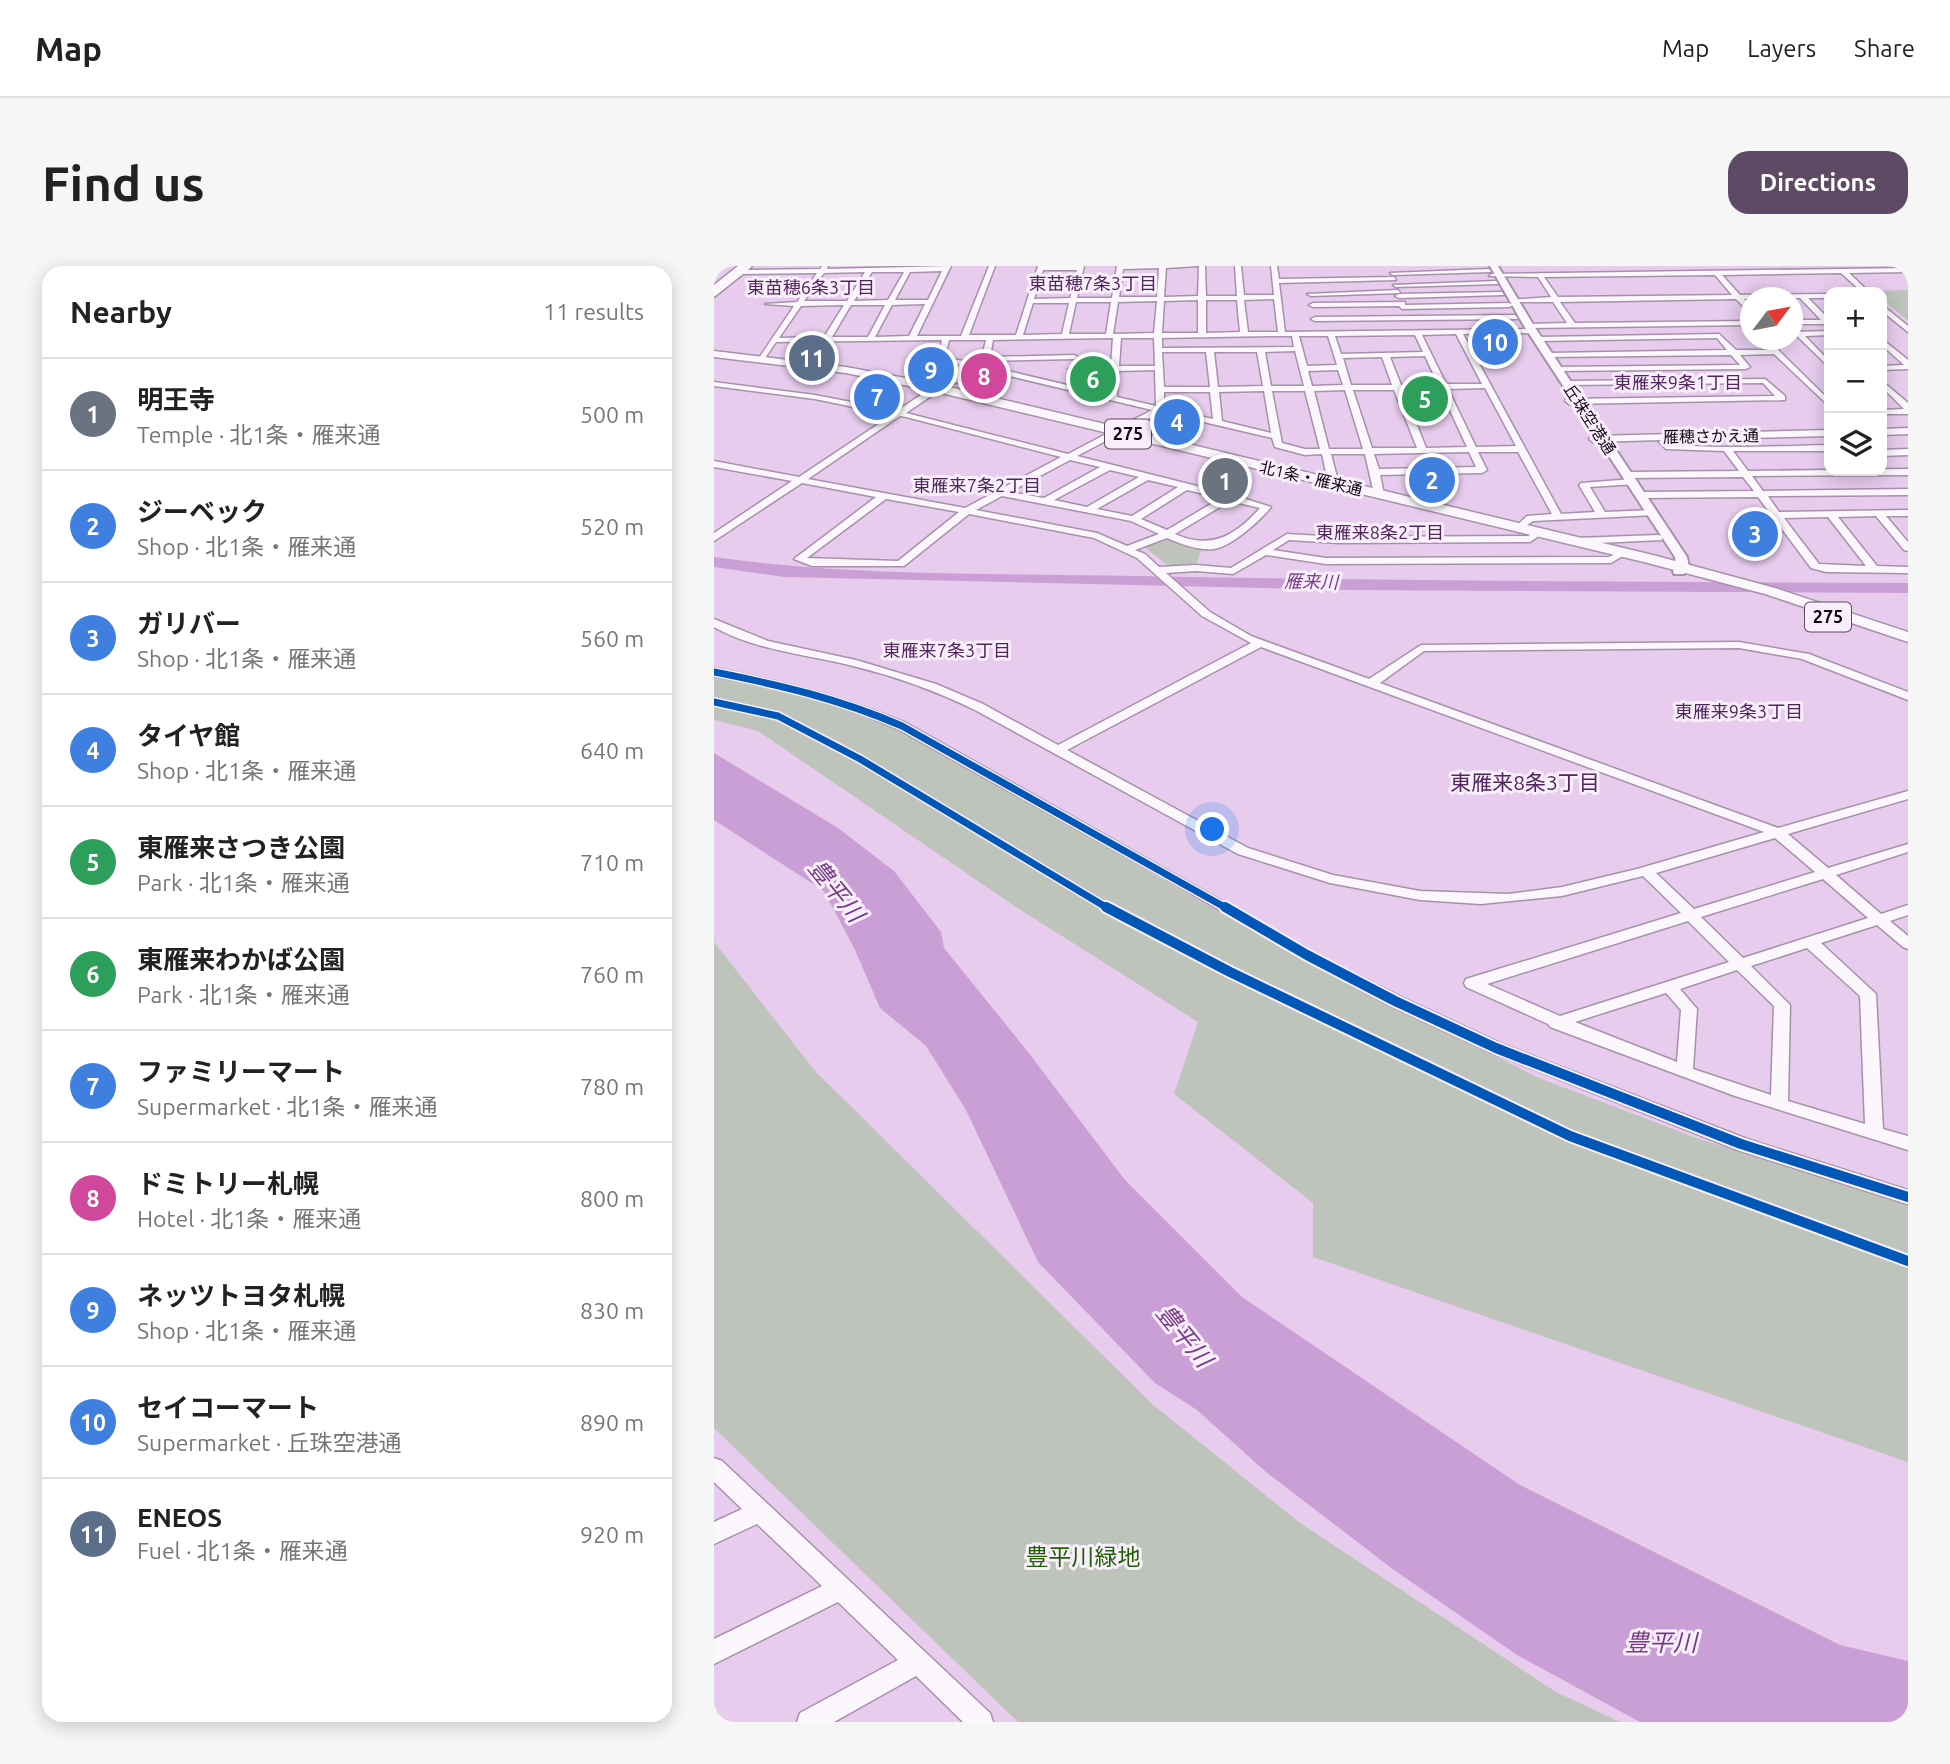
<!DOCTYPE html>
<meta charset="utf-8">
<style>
body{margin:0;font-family:Ubuntu,"Noto Sans JP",sans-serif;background:#f6f6f6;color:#222}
.controls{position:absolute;right:21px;top:21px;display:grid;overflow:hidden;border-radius:14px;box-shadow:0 4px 18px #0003}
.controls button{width:63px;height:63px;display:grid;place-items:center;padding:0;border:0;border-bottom:2px solid #e0e0e0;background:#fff;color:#222;font:35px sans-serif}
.compass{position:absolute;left:1026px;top:21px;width:63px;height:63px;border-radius:50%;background:#fff;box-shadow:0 4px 18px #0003;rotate:58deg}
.you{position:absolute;left:499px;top:564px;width:24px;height:24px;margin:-18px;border:5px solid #fff;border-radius:50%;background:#1a73e8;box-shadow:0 0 0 10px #1a73e833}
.badge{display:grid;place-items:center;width:46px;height:46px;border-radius:50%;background:#5e4a64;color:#fff;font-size:23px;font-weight:700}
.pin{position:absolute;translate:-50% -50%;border:4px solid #fff;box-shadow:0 2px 7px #0006}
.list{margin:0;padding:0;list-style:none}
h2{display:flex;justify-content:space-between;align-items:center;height:91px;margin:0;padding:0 28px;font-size:30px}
h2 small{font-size:23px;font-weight:400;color:#767676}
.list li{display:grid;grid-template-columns:46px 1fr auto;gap:21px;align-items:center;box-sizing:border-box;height:112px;padding:0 28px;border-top:2px solid #e0e0e0}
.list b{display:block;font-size:26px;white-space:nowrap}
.list p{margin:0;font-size:23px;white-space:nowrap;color:#767676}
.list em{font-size:23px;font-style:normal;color:#767676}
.icon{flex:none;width:38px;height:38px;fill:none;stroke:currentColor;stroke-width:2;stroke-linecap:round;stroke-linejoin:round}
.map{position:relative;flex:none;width:1194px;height:1456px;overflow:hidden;border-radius:21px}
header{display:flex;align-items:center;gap:42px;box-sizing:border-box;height:98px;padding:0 35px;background:#fff;border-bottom:2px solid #e0e0e0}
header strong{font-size:33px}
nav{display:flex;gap:38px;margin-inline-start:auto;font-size:24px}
.intro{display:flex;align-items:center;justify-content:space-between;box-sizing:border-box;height:168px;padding:0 42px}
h1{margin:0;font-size:49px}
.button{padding:18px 32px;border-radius:21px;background:#5e4a64;color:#fff;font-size:24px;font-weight:700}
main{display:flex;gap:42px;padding:0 42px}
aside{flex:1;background:#fff;border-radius:21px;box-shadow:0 4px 18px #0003}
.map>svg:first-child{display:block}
.green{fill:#bec3bc}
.water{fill:#ca9fd6}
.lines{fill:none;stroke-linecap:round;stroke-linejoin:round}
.river{fill:#ca9fd6;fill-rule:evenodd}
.minor-casing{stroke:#a691ab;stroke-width:3}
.major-casing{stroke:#a691ab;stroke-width:4}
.highway-casing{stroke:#a691ab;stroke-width:3}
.minor{fill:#fbf7fc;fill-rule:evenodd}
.major{fill:#fbf7fc;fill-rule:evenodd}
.highway{fill:#fbf7fc;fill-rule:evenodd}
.cycleway-far1-casing{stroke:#f9effc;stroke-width:10}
.cycleway-casing{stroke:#f9effc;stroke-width:14}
.cycleway-far1{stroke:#0057b8;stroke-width:7}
.cycleway{stroke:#0057b8;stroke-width:10}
.labels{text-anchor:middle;stroke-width:6;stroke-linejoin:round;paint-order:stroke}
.far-street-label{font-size:16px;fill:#140419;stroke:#f9effc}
.far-neighbourhood-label{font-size:18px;fill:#50265c;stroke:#f9effc}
.shield{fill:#f9effc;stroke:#594a5d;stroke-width:2}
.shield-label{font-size:18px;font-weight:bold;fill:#140419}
.far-water-label{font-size:18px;font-style:italic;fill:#773a87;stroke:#f9effc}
.neighbourhood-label{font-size:21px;fill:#50265c;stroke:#f9effc}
.near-park-label{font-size:23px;fill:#1f5f00;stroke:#f9effc}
.near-water-label{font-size:24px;font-style:italic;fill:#773a87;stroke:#f9effc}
</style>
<header>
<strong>Map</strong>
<nav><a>Map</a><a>Layers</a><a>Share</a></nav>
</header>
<div class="intro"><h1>Find us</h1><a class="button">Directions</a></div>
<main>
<aside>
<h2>Nearby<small>11 results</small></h2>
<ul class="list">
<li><span class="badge" style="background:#6b7280">1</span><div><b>明王寺</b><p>Temple · 北1条・雁来通</p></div><em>500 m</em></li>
<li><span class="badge" style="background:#3f7fe0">2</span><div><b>ジーベック</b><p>Shop · 北1条・雁来通</p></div><em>520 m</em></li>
<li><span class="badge" style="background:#3f7fe0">3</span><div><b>ガリバー</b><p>Shop · 北1条・雁来通</p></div><em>560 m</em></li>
<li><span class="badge" style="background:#3f7fe0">4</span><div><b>タイヤ館</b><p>Shop · 北1条・雁来通</p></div><em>640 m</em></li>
<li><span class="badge" style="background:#2e9e5b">5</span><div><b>東雁来さつき公園</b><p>Park · 北1条・雁来通</p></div><em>710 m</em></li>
<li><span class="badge" style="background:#2e9e5b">6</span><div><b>東雁来わかば公園</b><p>Park · 北1条・雁来通</p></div><em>760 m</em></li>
<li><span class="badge" style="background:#3f7fe0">7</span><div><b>ファミリーマート</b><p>Supermarket · 北1条・雁来通</p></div><em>780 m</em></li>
<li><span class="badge" style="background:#d1479c">8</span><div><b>ドミトリー札幌</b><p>Hotel · 北1条・雁来通</p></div><em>800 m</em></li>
<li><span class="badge" style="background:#3f7fe0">9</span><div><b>ネッツトヨタ札幌</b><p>Shop · 北1条・雁来通</p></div><em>830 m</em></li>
<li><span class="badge" style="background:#3f7fe0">10</span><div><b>セイコーマート</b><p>Supermarket · 丘珠空港通</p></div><em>890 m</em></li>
<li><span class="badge" style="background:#5c6f8a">11</span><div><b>ENEOS</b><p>Fuel · 北1条・雁来通</p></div><em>920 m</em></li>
</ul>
</aside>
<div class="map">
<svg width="1194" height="1456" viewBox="0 0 1194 1456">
<rect width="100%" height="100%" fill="#e7ccee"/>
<!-- green -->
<path class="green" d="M 1194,24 L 1194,55 L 1168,33 L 1168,26 L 1158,25 Z
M 397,105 L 395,128 L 362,121 L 364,106 Z
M 725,122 L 733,142 L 697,143 L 689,123 Z
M 458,273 L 470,279 L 489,281 L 482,298 L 455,300 L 430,281 Z
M 0,410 L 44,418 L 131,442 L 207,474 L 582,690 L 825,812 L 988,874 L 1194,938 L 1194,1196 L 599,991 L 599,937 L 460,828 L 484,756 L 302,641 L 44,465 L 0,454 Z
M 0,676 L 101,805 L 437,1137 L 586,1257 L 842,1426 L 906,1456 L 304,1456 L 0,1162 Z"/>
<!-- water -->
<path class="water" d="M 0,487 L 124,562 L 180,605 L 227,666 L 230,682 L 314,786 L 411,914 L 528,1031 L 806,1219 L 1126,1379 L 1194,1395 L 1194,1456 L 926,1456 L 803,1389 L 680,1304 L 552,1206 L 483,1144 L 441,1117 L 324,996 L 252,844 L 212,780 L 166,742 L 141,684 L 110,625 L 0,554 Z"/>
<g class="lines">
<!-- river -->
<path class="river" d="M 0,291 C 140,311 284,307 425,310 C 682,315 938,316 1194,317 L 1194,327 L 637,324 L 70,311 L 0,301 Z"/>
<defs>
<path id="minor" d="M 31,0 L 38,0 L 34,4 L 106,3 L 108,0 L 114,0 L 113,3 L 237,0 L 203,70 L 247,70 L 275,0 L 281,0 L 255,69 L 302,69 L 324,0 L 370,0 L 363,32 L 398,32 L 403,0 L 484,0 L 452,2 L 450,31 L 484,30 L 485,0 L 491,0 L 492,30 L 523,30 L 521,0 L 527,0 L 530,29 L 560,29 L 557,0 L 563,0 L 565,13 L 680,11 L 682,14 L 565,17 L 571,66 L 822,63 L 819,67 L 749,68 L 847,248 L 881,246 L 865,219 L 867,217 L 919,213 L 924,216 L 922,218 L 876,221 L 891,246 L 939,244 L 942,245 L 942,249 L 819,255 L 804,266 L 799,263 L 813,250 L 838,248 L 804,186 L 764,186 L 773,204 L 768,207 L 666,209 L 670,228 L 665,231 L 660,228 L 651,188 L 617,188 L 623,211 L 615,219 L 610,216 L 613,211 L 608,188 L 591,189 L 561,181 L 558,172 L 447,146 L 363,190 L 519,229 L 557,241 C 547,254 517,281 500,283 C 485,285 467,278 453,272 L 421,284 L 431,288 L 445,301 L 482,299 L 517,302 L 573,268 L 625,271 L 814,270 L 824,264 L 829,267 L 816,276 L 625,277 L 575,274 L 559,284 L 612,292 L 895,291 L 905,286 L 910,289 L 897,297 L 612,298 L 552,289 L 519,308 L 482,305 L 452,307 L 496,346 L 537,370 L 655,413 L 707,379 L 1025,376 L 1095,388 L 1194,426 L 1194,434 L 1088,393 L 1025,382 L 710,385 L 666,417 L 1064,562 L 1194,525 L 1194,533 L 1074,568 L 1114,602 L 1194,578 L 1194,586 L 1122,609 L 1167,648 L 1194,639 L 1194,649 L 1176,655 L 1194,670 L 1194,683 L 1189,681 L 1163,659 L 1107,677 L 1162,728 L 1169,863 L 1194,870 L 1194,884 L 1021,830 L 836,761 L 834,758 L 752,721 L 750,717 L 752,713 L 967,647 L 929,610 L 848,630 L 767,638 L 706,634 L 616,617 L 524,588 L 261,444 C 222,425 181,410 139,400 C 92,388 43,385 0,361 L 0,353 L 54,375 L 142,394 L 222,418 L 269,438 L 344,479 L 537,377 L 488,350 L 423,292 L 380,272 L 255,248 L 190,300 L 98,300 L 80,293 L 162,231 L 88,217 L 0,275 L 0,267 L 78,215 L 0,201 L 0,195 L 85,211 L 178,149 L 101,133 L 0,120 L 0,116 L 101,129 L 183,145 L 220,120 L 261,102 L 224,94 L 228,74 L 62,76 L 49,95 L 43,95 L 80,40 L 51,38 L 83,36 L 103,7 L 29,8 L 0,31 L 0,25 ZM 445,2 L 443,31 L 405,31 L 409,3 ZM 329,4 L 363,4 L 356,32 L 320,33 ZM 228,5 L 214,34 L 181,34 L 196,6 ZM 151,6 L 133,35 L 90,35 L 110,7 ZM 158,6 L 190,6 L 174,34 L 140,35 ZM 560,33 L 564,66 L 534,66 L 530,34 ZM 484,34 L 484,67 L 448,67 L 450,35 ZM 492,34 L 523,34 L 526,66 L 492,67 ZM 443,35 L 440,67 L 399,68 L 404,36 ZM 362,36 L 397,36 L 392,68 L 355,68 ZM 319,37 L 355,37 L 348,68 L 309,69 ZM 211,38 L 195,70 L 161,71 L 178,39 ZM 130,39 L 110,71 L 65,72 L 87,40 ZM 137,39 L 171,39 L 154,71 L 118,71 ZM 742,68 L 768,118 L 732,118 L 708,69 ZM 701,69 L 709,86 L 627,88 L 621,70 ZM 565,70 L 578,70 L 580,81 L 448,82 L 448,72 ZM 585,70 L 614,70 L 623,99 L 593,100 ZM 399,72 L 397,100 L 358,101 L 354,103 L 358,105 L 397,105 L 395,129 L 273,100 L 275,95 L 360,93 L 364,91 L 360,89 L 276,91 L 279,74 ZM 407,72 L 440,72 L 441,100 L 405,100 ZM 235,74 L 272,74 L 266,99 L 231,91 ZM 581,85 L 590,120 L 557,120 L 551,86 ZM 448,86 L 492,86 L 496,121 L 450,121 ZM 500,86 L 543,86 L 549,120 L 504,121 ZM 711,90 L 724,118 L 687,119 L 676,91 ZM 668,91 L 678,119 L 637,119 L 629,92 ZM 270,104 L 438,144 L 354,188 L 192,147 L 226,124 ZM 441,104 L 442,140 L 403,131 L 405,105 ZM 624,104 L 629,119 L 598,120 L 594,105 ZM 771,122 L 802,180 L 762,181 L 734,123 ZM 689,123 L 726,123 L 753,181 L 712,182 ZM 631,124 L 649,183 L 615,183 L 600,125 ZM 639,124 L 680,124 L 703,182 L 658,182 ZM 550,125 L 557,167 L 508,155 L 505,126 ZM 558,125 L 591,125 L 606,183 L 591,183 L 568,177 ZM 450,126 L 496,126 L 499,153 L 450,142 ZM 186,150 L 192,151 L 347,191 L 251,242 L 94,213 ZM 755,186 L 762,201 L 665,203 L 660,188 ZM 356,194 L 386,201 L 330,232 L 296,226 ZM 396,204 L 425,211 L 373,241 L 340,234 ZM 434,214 L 464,221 L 418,250 L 383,243 ZM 473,224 L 507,232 L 453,264 L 427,253 ZM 288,230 L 417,255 L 445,268 L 413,280 L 383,267 L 262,244 ZM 172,233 L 245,246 L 184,295 L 93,292 ZM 516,235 L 546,242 C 521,270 497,284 461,268 ZM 547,381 L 1050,566 L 923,603 L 848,621 L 794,628 L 706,625 L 619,609 L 534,582 L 353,484 ZM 1061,572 L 1101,606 L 980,643 L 942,607 ZM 1109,613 L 1154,652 L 1029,692 L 987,651 ZM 974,655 L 1015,696 L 846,750 L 773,718 ZM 1093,682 L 1146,730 L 1151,858 L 1074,835 L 1076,739 L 1037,700 ZM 1023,704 L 1060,740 L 1057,829 L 979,803 L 983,743 L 966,723 ZM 952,727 L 967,744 L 963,796 L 861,756 Z
M 1194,2 L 1194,6 L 1135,7 L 1155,26 L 1148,26 L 1127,7 L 1008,9 L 1026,29 L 1115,28 L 1115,32 L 1094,32 L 1115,53 L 1115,58 L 1078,58 L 1078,54 L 1107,54 L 1086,32 L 1036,32 L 1030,33 L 1036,41 L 1036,47 L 1022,33 L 846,36 L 861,57 L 1036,55 L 1036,59 L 815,62 L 812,58 L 853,57 L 839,36 L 799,36 L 795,34 L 837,31 L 824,11 L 775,10 L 778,8 ZM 1001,9 L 1018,29 L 844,31 L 830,11 Z
M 775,3 L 777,6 L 679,9 L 676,7 Z
M 782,15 L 784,18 L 682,21 L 679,19 Z
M 684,24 L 686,27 L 597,30 L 593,28 Z
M 788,26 L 790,29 L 685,32 L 681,30 L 685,28 Z
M 691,36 L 691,39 L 795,37 L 799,39 L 795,41 L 688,43 L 685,40 L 599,41 L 595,39 L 599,37 Z
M 1168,39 L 1194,60 L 1194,66 L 1168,45 Z
M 801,49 L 804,53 L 601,55 L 597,53 L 601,51 Z
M 1115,65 L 1115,69 L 1091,70 L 1115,95 L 1115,101 L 1083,70 L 1078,70 L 1079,66 Z
M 1005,68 L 1022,84 L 1056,84 L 1046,74 L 1054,74 L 1115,134 L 1115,140 L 1060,88 L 1026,89 L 1036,101 L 1032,103 L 844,105 L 841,101 L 1026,99 L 1017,89 L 835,91 L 831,89 L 835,87 L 1013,84 L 1003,72 L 824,75 L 820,73 L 824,71 Z
M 1168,73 L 1194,94 L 1194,103 L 1168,104 L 1168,100 L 1190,99 L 1168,79 Z
M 1051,113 L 1071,130 L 1071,134 L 855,138 L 851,135 L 852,133 L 1061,130 L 1049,117 L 853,119 L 849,117 L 853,115 Z
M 1168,115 L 1194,137 L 1194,148 L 1168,148 L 1168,144 L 1190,143 L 1168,121 Z
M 1194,162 L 1194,168 L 1168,169 L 1168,163 Z
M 1115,164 L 1115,170 L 951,174 C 963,186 1090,179 1115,179 L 1115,185 L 1019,185 L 1034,205 L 1194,203 L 1194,209 L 1038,210 L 1049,225 L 1194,223 L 1194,229 L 1054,230 L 1065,246 L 1194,244 L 1194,250 L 1172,250 L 1194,276 L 1194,285 L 1190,284 L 1162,250 L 1124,251 L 1163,300 L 1194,301 L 1194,307 L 1112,306 L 1097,302 L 1044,231 L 927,232 L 922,229 L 927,226 L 1040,225 L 1029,211 L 914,212 L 909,209 L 914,206 L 1025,205 L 1010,185 L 952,183 L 945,176 L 947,174 L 879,176 L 875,173 L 879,170 ZM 1114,251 L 1152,300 L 1105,298 L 1070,252 Z
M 1194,183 L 1194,189 L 1168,190 L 1168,184 Z
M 944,269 L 948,270 L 948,274 L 862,278 L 857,275 L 862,272 Z
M 0,402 C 69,416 127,430 192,457 L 598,686 L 687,731 L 788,778 L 1033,873 L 1194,924 L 1194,938 L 1021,883 L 776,786 L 675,739 L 588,692 L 449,611 L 184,463 L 135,442 L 65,422 L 0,410 Z
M 0,1192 L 8,1195 L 276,1447 L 279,1456 L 249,1456 L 202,1410 L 120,1456 L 83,1456 L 86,1447 L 184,1394 L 124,1336 L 0,1398 L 0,1373 L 108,1320 L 43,1258 L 0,1278 L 0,1256 L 28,1243 L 0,1216 Z"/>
<path id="major" d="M 776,0 L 784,0 L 820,60 L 973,291 L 975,301 L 970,308 L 960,308 L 959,305 L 962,300 L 961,291 L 810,60 Z"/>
<path id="highway" d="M 0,0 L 6,0 L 0,4 Z
M 24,0 L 35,0 L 0,27 L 0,19 Z
M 0,85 L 132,101 L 223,118 L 939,289 L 1061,322 L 1194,366 L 1194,376 L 1051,328 L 930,296 L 223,126 L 132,107 L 0,91 Z"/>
</defs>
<!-- minor casing -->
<use href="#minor" class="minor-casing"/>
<!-- major casing -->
<use href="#major" class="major-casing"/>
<!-- highway casing -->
<use href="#highway" class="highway-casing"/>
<!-- minor -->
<use href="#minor" class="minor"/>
<!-- major -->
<use href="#major" class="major"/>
<!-- highway -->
<use href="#highway" class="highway"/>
<defs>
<path id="cycleway-far1" d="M 0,406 C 66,419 126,433 188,460 L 514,643
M 0,436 L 64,450 L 146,493 L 395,643"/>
<path id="cycleway" d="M 392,641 L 516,706 L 856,870 L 1194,995
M 511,641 L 593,689 L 681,735 L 782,782 L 1027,878 L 1194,931"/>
</defs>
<!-- cycleway-far1 casing -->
<use href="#cycleway-far1" class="cycleway-far1-casing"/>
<!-- cycleway casing -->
<use href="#cycleway" class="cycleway-casing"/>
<!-- cycleway-far1 -->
<use href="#cycleway-far1" class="cycleway-far1"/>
<!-- cycleway -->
<use href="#cycleway" class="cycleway"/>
</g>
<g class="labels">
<!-- far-street labels -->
<g class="far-street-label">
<text transform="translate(876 153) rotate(57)" y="6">丘珠空港通</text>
<text transform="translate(997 170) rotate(-1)" y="6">雁穂さかえ通</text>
<text transform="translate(597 212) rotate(13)" y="6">北1条・雁来通</text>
</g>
<!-- far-neighbourhood labels -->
<g class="far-neighbourhood-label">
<text x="379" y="24">東苗穂7条3丁目</text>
<text x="97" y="28">東苗穂6条3丁目</text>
<text x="964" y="123">東雁来9条1丁目</text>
<text x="263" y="226">東雁来7条2丁目</text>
<text x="666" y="273">東雁来8条2丁目</text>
<text x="233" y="391">東雁来7条3丁目</text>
<text x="1025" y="452">東雁来9条3丁目</text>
</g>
<!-- shield labels -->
<g class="shield">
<rect x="391" y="153.5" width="46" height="29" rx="5"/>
<rect x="1091" y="336.5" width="46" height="29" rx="5"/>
</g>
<g class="shield-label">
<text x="414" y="174">275</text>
<text x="1114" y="357">275</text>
</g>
<!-- far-water labels -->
<g class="far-water-label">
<text transform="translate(597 316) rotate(1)" y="6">雁来川</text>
</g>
<!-- neighbourhood labels -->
<g class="neighbourhood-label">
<text x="811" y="524">東雁来8条3丁目</text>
</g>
<!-- near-park labels -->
<g class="near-park-label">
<text x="369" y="1299">豊平川緑地</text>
</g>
<!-- near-water labels -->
<g class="near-water-label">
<text transform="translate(122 625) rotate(51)" y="8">豊平川</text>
<text transform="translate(470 1070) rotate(51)" y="8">豊平川</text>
<text x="947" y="1385">豊平川</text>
</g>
</g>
</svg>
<div class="controls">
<button>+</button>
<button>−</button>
<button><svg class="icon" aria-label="layers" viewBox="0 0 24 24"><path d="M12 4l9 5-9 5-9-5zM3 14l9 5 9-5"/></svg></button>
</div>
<svg class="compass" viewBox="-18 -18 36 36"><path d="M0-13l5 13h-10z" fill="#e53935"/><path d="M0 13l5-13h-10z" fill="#767676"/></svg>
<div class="you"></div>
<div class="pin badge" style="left:511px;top:215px;background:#6b7280">1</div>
<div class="pin badge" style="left:718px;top:214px;background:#3f7fe0">2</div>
<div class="pin badge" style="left:1041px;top:268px;background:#3f7fe0">3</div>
<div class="pin badge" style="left:463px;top:156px;background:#3f7fe0">4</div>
<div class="pin badge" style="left:711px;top:133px;background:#2e9e5b">5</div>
<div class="pin badge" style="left:379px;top:113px;background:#2e9e5b">6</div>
<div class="pin badge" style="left:163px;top:131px;background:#3f7fe0">7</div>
<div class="pin badge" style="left:270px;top:110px;background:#d1479c">8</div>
<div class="pin badge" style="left:217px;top:104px;background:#3f7fe0">9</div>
<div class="pin badge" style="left:781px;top:76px;background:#3f7fe0">10</div>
<div class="pin badge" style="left:98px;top:92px;background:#5c6f8a">11</div>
</div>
</main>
